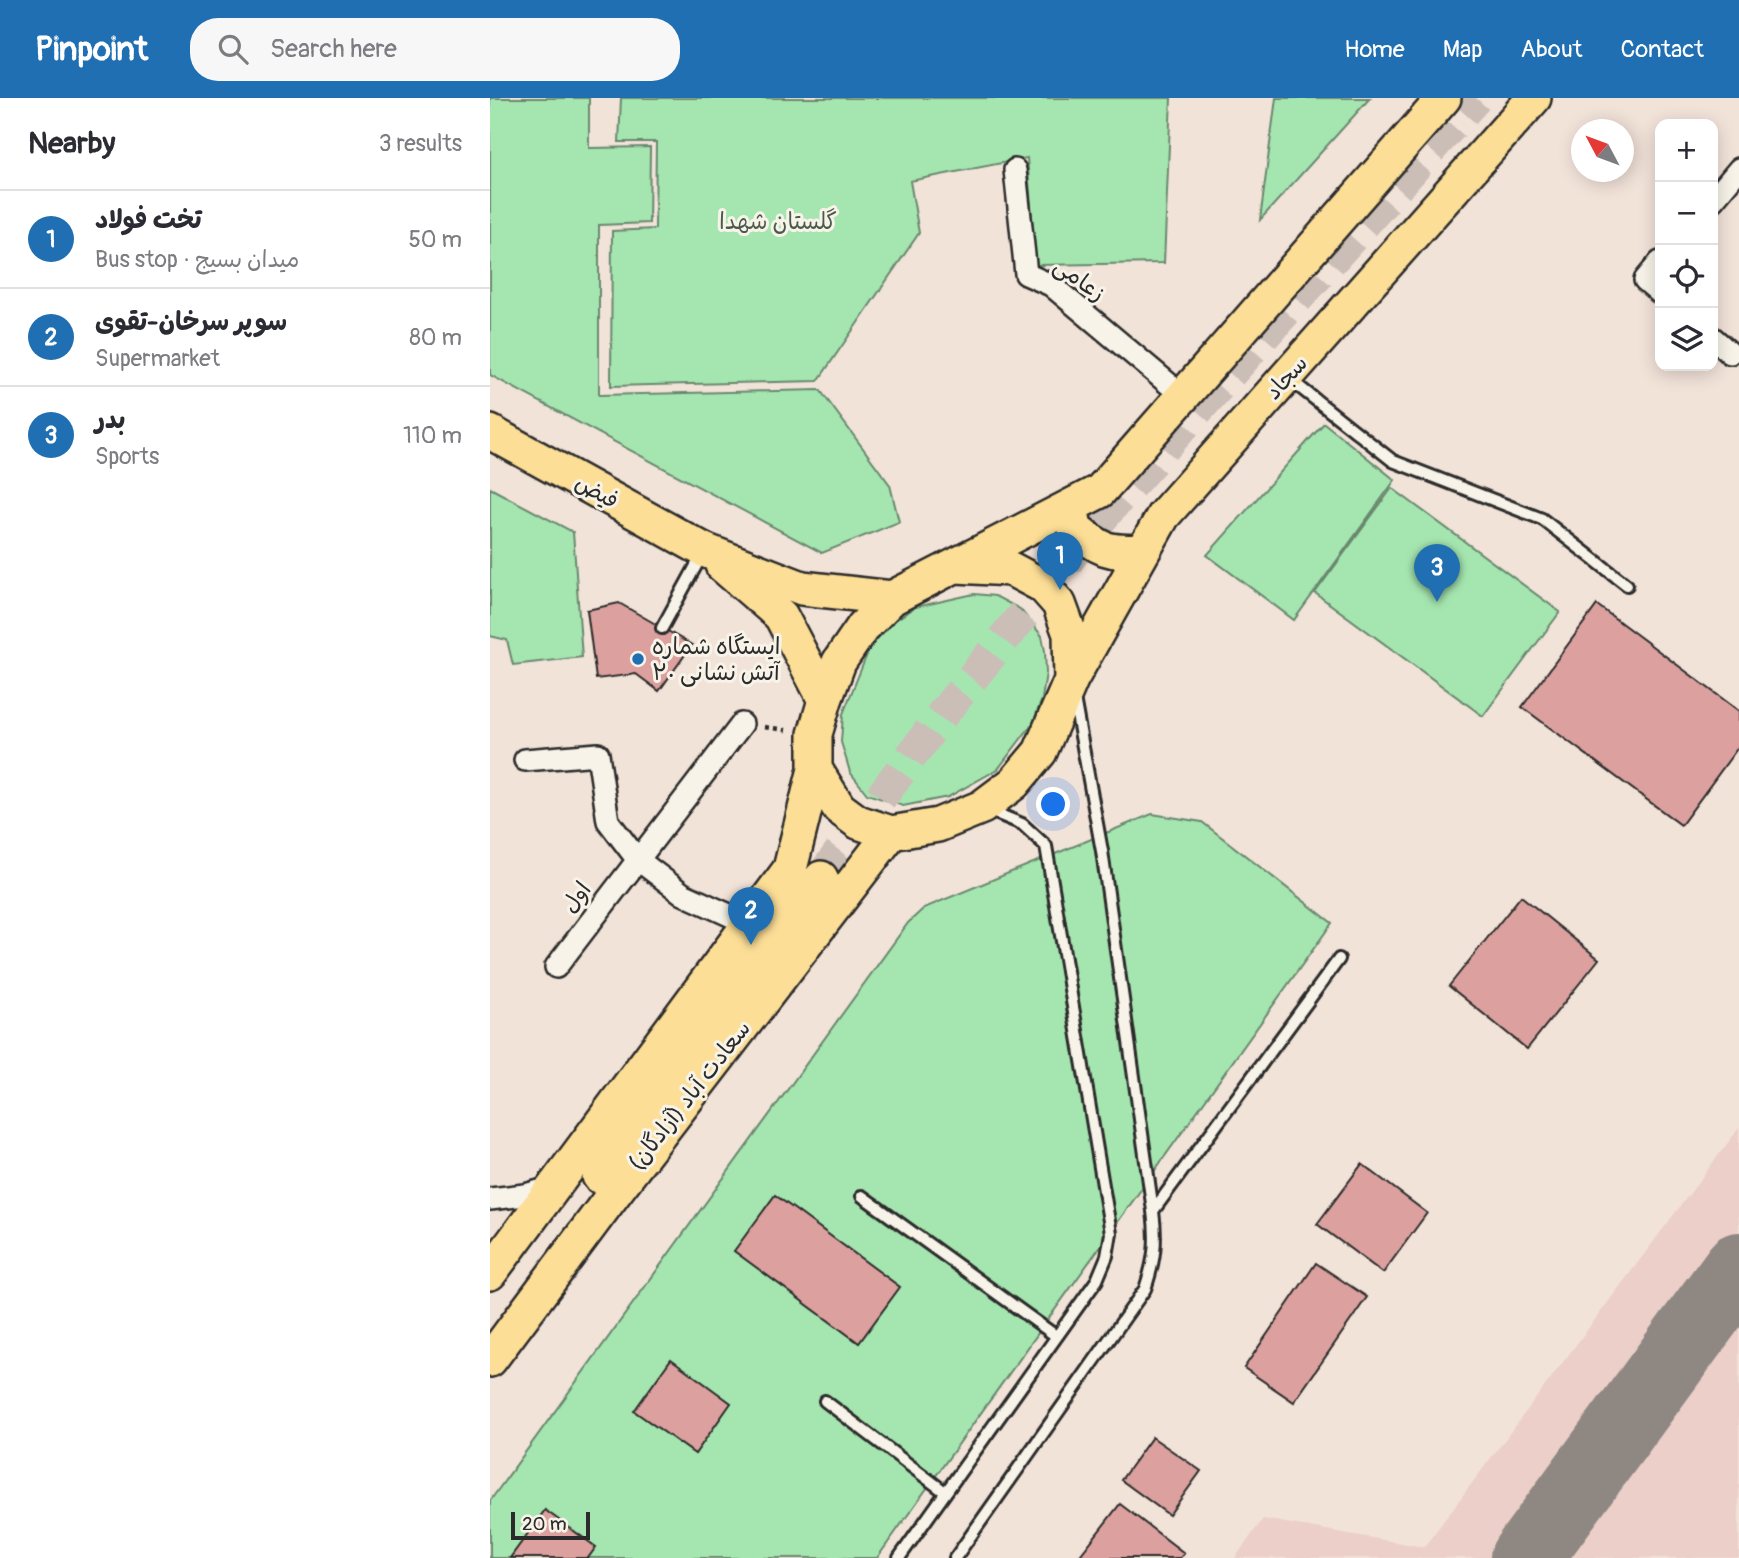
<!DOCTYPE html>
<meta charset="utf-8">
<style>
body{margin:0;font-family:Pangolin,"Playpen Sans Arabic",sans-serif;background:#f7f7f7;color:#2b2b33}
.controls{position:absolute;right:21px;top:21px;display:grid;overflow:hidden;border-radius:14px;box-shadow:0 4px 18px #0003}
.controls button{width:63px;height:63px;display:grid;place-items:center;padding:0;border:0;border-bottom:2px solid #e1e1e2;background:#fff;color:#2b2b33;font:35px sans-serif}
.compass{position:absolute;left:1081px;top:21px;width:63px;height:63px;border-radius:50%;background:#fff;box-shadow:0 4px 18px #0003;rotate:311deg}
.scale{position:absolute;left:21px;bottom:18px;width:79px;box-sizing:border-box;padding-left:7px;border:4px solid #2b2b2b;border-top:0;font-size:19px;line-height:24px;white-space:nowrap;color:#2b2b2b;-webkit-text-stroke:5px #f7f3e8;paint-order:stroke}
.you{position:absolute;left:564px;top:707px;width:24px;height:24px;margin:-18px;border:5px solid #fff;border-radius:50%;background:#1a73e8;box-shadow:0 0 0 10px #1a73e833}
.badge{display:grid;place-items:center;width:46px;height:46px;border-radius:50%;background:#1f6fb2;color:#fff;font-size:23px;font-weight:700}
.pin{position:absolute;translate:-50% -58px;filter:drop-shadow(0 2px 4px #0008)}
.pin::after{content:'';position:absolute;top:37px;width:24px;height:21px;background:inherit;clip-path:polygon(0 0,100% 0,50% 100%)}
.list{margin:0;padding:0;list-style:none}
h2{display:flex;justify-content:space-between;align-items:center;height:91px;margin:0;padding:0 28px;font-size:30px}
h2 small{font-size:23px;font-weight:400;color:#7c7c81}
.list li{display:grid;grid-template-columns:46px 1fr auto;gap:21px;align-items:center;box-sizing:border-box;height:98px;padding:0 28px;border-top:2px solid #e1e1e2}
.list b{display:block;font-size:26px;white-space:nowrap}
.list p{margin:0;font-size:23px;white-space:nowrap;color:#7c7c81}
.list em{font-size:23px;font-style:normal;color:#7c7c81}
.icon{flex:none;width:38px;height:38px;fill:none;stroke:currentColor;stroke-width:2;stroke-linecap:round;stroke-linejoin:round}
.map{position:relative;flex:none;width:1249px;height:1460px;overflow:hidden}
header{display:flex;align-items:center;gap:42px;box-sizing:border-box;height:98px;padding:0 35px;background:#1f6fb2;color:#fff}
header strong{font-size:33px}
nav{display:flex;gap:38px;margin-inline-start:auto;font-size:24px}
.search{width:490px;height:63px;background:#f7f7f7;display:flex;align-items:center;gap:18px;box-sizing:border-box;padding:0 24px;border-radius:28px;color:#7c7c81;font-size:26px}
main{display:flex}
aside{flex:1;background:#fff}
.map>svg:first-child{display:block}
.built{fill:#ebcfc8}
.green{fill:#a5e6b0;stroke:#68886e;stroke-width:2}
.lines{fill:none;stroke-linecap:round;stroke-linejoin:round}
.taxiway{stroke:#8e8782;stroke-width:72}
.building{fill:#dca19f;stroke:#2b2b2b;stroke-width:2}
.primary-tunnel{stroke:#cabeb6;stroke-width:33;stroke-dasharray:33 17;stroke-linecap:butt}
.lane-casing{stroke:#2b2b2b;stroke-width:16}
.street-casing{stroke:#2b2b2b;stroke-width:26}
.primary-casing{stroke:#2b2b2b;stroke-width:38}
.path{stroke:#2b2b2b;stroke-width:4.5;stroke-dasharray:5 5;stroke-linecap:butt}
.lane{stroke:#f7f3e8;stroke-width:10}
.street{stroke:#f7f3e8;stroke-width:21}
.primary{stroke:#fcde96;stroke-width:33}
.poi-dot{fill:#1f6fb2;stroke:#f7f3e8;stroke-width:2.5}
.labels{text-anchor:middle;stroke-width:6;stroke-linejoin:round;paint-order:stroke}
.park-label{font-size:23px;fill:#4a5a4c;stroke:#f7f3e8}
.street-label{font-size:23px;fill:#2b2b2b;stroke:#f7f3e8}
.poi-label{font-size:23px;fill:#2b2b2b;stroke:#f7f3e8;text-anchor:start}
</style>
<header>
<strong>Pinpoint</strong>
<div class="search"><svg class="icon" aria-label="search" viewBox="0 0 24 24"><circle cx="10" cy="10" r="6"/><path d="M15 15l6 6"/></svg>Search here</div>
<nav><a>Home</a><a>Map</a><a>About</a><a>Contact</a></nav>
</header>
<main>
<aside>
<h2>Nearby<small>3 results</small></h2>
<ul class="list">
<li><span class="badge">1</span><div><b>تخت فولاد</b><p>Bus stop · میدان بسیج</p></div><em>50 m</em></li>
<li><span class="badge">2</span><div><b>سوپر سرخان-تقوی</b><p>Supermarket</p></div><em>80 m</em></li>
<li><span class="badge">3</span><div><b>بدر</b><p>Sports</p></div><em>110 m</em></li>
</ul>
</aside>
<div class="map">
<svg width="1249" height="1460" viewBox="0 0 1249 1460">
<rect width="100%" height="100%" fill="#f2e3d9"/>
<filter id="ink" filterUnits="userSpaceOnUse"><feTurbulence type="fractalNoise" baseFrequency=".0143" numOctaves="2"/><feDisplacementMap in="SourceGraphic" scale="14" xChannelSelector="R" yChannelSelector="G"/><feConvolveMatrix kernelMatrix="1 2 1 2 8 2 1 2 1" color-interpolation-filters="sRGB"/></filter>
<g filter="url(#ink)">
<!-- built -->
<path class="built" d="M 1249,1030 L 1249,1460 L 745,1460 L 773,1421 L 934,1449 Z"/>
<!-- green -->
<path class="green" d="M 0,0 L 99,0 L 99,50 L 160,49 L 159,125 L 109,127 L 109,297 L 330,292 L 400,387 L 409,424 L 332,455 L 0,277 Z
M 131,0 L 681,0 L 674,165 L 546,167 L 537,60 L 420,83 L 429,135 L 328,283 L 121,288 L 122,133 L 165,131 L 166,44 L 129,44 Z
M 786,0 L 880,0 L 770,122 Z
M 834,325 L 905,382 L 804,522 L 717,457 Z
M 0,390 L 83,434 L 92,559 L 23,567 L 17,542 L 0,538 Z
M 902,390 L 1070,514 L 993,618 L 825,495 Z
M 484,496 L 505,498 L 530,511 L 552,538 L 555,553 L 556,575 L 552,601 L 543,625 L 508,671 L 458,699 L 413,708 L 377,696 L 360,674 L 351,644 L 353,616 L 380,549 L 402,524 L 426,509 Z
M 662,716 L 712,724 L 842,825 L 387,1460 L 0,1460 L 0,1403 L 418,825 L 434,810 Z"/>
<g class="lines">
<!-- taxiway -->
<path class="taxiway" d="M 1036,1460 L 1249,1170"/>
</g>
<!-- building -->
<path class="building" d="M 129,505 L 202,547 L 169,593 L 146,576 L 106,581 L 97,512 Z
M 1107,507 L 1249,613 L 1249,648 L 1191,727 L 1032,609 Z
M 1031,798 L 1109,861 L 1037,951 L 959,888 Z
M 872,1066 L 937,1115 L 893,1175 L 827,1126 Z
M 285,1097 L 410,1189 L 369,1245 L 244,1153 Z
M 826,1165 L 877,1199 L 804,1304 L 754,1270 Z
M 181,1261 L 241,1305 L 205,1356 L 144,1313 Z
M 662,1339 L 711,1373 L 679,1417 L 631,1382 Z
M 630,1406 L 694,1455 L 690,1460 L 588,1460 Z
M 55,1412 L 106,1449 L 98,1460 L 20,1460 Z"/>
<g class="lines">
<!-- primary-tunnel -->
<path class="primary-tunnel" d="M 331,780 L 451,618 L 620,410 L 986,0"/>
<defs>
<path id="lane" d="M 798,280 L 903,363 L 1052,421 L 1137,487
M 172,530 L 213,455
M 372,1098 L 566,1238
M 663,1113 L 849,861
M 335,1303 L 455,1394
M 409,1460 L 607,1182 L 617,1158 L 621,1135 L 556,748 L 532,726 L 498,712
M 465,1460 L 655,1191 C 665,1162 667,1143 663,1113 L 612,753 L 584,600"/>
<path id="street" d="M 525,72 L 536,176 L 561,187 L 693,298
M 1223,102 L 1249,71
M 1170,164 L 1155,182 L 1170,195
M 1223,240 L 1240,255
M 35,662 L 108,656 L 118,723 L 147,761 L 193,796 L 259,826
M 66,869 L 252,626
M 0,1101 L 35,1097 L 63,1089"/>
<path id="primary" d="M 0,334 L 214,452 L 312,490 L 402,500
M 581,408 L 585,430 C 611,452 617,455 652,453
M 232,467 L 291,518 L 335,602
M 466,468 L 521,471 L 553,488 L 569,506 L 580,536 L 581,582 L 550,654 L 524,685 L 492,709 L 448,727 L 401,735 L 368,724 L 349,710 L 325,671 L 325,636 L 335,602 L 349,564 L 373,529 L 402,500 L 610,393 L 954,0
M 582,580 L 673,418 L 1044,0
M 109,1078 L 331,780
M 0,1175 L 300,771 L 325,671
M 0,1262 L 129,1089 L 401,735"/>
</defs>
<!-- lane casing -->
<use href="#lane" class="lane-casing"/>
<!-- street casing -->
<use href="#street" class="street-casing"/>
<!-- primary casing -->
<use href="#primary" class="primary-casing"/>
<!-- path -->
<path class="path" d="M 274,629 L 296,632"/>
<!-- lane -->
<use href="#lane" class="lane"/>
<!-- street -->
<use href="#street" class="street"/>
<!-- primary -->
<use href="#primary" class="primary"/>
</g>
</g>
<!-- markers -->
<circle class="poi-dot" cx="148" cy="561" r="7"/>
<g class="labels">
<!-- park labels -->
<g class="park-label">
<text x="288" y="131">گلستان شهدا</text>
</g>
<!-- street labels -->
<g class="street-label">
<text transform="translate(590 181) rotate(36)" y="8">زعامی</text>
<text transform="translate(796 279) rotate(-48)" y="8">سجاد</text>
<text transform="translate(107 393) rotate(29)" y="8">فیض</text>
<text transform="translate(86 799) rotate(-53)" y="8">اول</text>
<text transform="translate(199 997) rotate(-52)" y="8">سعادت آباد (آزادگان)</text>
</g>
<!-- poi labels -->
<g class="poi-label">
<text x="162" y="556">ایستگاه شماره<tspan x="162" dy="26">۲۰ آتش نشانی</tspan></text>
</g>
</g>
</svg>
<div class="controls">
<button>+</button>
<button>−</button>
<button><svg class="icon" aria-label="locate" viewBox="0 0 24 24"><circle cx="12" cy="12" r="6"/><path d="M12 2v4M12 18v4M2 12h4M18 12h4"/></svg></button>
<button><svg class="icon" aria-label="layers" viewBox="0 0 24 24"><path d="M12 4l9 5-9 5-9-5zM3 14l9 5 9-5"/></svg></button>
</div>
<svg class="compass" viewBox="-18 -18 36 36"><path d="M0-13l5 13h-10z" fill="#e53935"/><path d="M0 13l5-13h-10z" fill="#7c7c81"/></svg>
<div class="scale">20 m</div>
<div class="you"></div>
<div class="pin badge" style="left:570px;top:492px">1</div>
<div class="pin badge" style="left:261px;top:847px">2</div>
<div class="pin badge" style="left:947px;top:504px">3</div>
</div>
</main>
